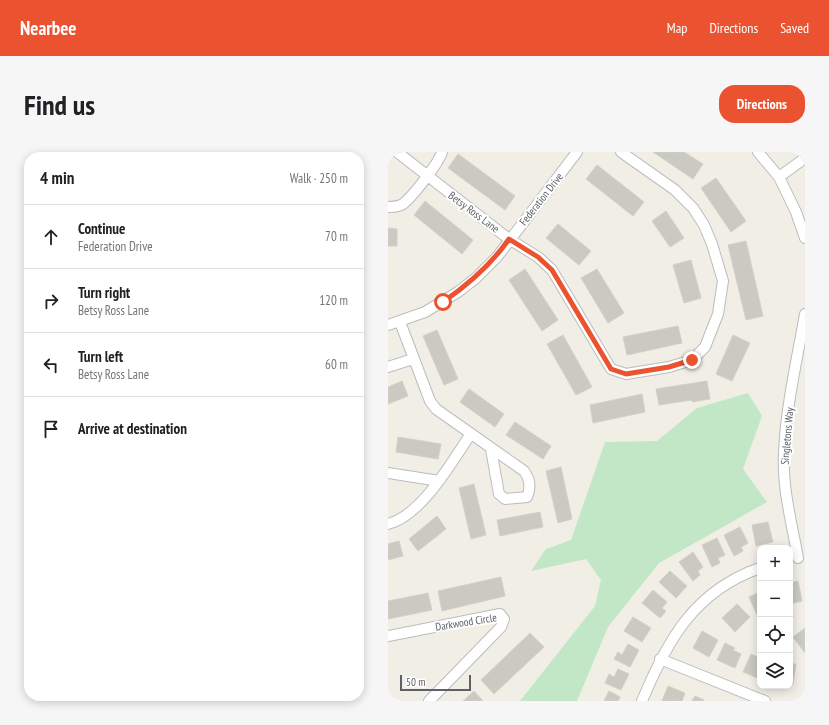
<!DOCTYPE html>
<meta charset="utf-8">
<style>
body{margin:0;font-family:"PT Sans Narrow",sans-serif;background:#f6f6f6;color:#202124}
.controls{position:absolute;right:12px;bottom:12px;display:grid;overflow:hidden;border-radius:8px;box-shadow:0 2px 10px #0003}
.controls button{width:36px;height:36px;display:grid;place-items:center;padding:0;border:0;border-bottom:1px solid #e0e0e0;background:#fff;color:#202124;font:20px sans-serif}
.scale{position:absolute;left:12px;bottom:10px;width:71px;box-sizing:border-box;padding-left:4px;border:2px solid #5d6066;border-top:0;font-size:11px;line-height:14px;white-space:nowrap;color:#5d6066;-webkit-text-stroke:3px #fff;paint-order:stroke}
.stop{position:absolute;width:12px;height:12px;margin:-9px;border:3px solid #eb5330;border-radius:50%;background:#fff}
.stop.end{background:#eb5330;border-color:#fff;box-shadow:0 1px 4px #0008}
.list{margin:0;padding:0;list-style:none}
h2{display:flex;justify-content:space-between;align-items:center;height:52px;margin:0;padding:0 16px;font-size:17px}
h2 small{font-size:13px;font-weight:400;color:#757577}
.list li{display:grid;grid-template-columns:26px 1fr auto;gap:12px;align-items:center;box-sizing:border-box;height:64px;padding:0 16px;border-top:1px solid #e0e0e0}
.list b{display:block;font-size:15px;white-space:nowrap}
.list p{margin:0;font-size:13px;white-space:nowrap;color:#757577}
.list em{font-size:13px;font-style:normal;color:#757577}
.icon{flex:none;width:22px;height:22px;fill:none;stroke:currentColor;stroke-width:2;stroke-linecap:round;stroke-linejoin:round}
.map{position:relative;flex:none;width:417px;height:549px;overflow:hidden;border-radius:16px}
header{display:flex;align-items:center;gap:24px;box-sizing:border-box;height:56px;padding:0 20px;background:#eb5330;color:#fff}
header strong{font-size:19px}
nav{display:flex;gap:22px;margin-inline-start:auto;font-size:14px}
.intro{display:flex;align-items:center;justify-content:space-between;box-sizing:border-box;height:96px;padding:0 24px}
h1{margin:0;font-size:28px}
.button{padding:10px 18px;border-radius:16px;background:#eb5330;color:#fff;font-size:14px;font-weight:700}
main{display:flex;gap:24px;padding:0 24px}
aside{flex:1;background:#fff;border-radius:16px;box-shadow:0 2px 10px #0003}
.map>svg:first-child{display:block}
.green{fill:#c2e7c6}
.building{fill:#cac9c2;stroke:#d4d1c4}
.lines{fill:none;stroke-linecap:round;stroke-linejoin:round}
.minor-casing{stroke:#babcc1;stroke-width:12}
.minor{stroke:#fff;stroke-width:10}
.route{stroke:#eb5330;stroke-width:5}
.labels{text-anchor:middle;stroke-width:4;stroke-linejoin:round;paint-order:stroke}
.street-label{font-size:11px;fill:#5d6066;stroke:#fff}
</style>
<header>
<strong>Nearbee</strong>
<nav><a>Map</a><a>Directions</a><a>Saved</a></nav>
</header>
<div class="intro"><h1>Find us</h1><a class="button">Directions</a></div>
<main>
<aside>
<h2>4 min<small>Walk · 250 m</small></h2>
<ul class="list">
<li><svg class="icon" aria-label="ahead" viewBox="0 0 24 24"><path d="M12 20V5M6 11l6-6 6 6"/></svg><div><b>Continue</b><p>Federation Drive</p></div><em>70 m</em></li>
<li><svg class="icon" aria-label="right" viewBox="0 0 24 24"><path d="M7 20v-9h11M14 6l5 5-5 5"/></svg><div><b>Turn right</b><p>Betsy Ross Lane</p></div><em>120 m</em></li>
<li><svg class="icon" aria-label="left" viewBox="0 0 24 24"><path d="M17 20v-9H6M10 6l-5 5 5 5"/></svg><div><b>Turn left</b><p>Betsy Ross Lane</p></div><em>60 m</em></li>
<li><svg class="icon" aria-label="arrive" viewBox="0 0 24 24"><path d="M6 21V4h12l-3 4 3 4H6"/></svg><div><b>Arrive at destination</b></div></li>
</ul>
</aside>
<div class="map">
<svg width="417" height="549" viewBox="0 0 417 549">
<rect width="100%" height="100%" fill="#f0eee5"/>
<!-- green -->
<path class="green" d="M 360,241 L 374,264 L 355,317 L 379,350 L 271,411 L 220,475 L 189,549 L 132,549 L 207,454 L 213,428 L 198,407 L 143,419 L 158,397 L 183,388 L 217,290 L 269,289 L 309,256 Z"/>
<!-- building -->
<path class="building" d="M 265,0 L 296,0 L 315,12 L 305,27 Z
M 70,2 L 127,44 L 117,58 L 60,16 Z
M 209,13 L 256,50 L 245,64 L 198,27 Z
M 328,26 L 358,69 L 343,80 L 313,36 Z
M 37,49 L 85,88 L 74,102 L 26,63 Z
M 278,59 L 296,86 L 282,95 L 264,69 Z
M 170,72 L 203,99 L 191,113 L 158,86 Z
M 0,76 L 9,77 L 9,94 L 0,94 Z
M 358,89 L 375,164 L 358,168 L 340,93 Z
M 303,108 L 313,146 L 296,151 L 285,113 Z
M 137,117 L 170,168 L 154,179 L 121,128 Z
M 209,117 L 236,161 L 220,171 L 193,126 Z
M 290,174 L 294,191 L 239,203 L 235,185 Z
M 49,178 L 70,227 L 56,233 L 35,184 Z
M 175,183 L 204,235 L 188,243 L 159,192 Z
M 345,183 L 362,191 L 344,229 L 328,222 Z
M 14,229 L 20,244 L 0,252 L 0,235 Z
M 319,229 L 322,247 L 304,250 L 304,248 L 271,253 L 268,237 Z
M 81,237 L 116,262 L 107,275 L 72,250 Z
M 254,242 L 257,260 L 205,271 L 202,253 Z
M 127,270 L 163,294 L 155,307 L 118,283 Z
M 10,285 L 53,292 L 50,307 L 8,300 Z
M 173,315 L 184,367 L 170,371 L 158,319 Z
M 86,332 L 98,383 L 83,387 L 71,336 Z
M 152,360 L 155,375 L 112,384 L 109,368 Z
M 49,364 L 58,377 L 30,399 L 21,387 Z
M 380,370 L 385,390 L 368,394 L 364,373 Z
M 352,375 L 360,391 L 353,395 L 355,399 L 346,404 L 336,383 Z
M 329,386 L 337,403 L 330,406 L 332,411 L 324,415 L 314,393 Z
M 11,389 L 15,404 L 0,408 L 0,392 Z
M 305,400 L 315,415 L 310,419 L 312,423 L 305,429 L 291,410 Z
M 282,419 L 299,434 L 288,446 L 271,430 Z
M 113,425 L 117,444 L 54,459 L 50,439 Z
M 410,429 L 414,449 L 402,452 L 402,431 Z
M 265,438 L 279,450 L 274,456 L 278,459 L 272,466 L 254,451 Z
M 372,440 L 372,462 L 369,463 L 361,445 Z
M 40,441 L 44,458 L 0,467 L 0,449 Z
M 349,452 L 362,465 L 347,480 L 334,466 Z
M 245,465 L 263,476 L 254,490 L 236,479 Z
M 417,476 L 417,501 L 405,485 Z
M 314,479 L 330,488 L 321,505 L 305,496 Z
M 142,481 L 156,495 L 106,542 L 93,528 Z
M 337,491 L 347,496 L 345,498 L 353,502 L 347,516 L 329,508 Z
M 240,492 L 251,498 L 242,515 L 226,507 L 230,500 L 234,503 Z
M 363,502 L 372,506 L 372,527 L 355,520 Z
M 402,512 L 408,512 L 405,532 L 402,532 Z
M 230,517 L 241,522 L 233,538 L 217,531 L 221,522 L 226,525 Z
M 280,534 L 297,541 L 294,549 L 274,549 Z
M 86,539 L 95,549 L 75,549 Z
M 221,539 L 232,545 L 230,549 L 216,549 Z
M 307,544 L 316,548 L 315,549 L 304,549 Z"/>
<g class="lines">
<defs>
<path id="minor" d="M 9,0 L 121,87 L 150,105 L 164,118 L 223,217 L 238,222 L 281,215 L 304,208 L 317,195 L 330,162 L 335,129 L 324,92 L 316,73 L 305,56 L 287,38 L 233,0
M 370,0 L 391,25 L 408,60 L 417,86
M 391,25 L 417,6
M 0,55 C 6,55 10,55 15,52 C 24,45 51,11 54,0
M 12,170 L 42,249 L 48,257 L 136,319 C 142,327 143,336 139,345 L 117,347 L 111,342 L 103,297
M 0,173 L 37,160 L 70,140 L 88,126 L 109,105 L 189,0
M 0,215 L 25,207
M 0,321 L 51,329
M 0,372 C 33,364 64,310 82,283
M 410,406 C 404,372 394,336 396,301 C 398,254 409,208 417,162
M 0,484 L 112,462 L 116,467 L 113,475 L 41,549
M 272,507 L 377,549
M 254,549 C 279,489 306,439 372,416"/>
</defs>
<!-- minor casing -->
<use href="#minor" class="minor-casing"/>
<!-- minor -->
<use href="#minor" class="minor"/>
</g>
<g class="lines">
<!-- route -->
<path class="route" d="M 55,150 C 81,132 103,113 121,87 L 150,105 L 164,118 L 223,217 L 238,222 L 281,215 L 304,208"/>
</g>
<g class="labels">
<!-- street labels -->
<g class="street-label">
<text transform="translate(153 47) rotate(-52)" y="4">Federation Drive</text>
<text transform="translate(86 60) rotate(37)" y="4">Betsy Ross Lane</text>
<text transform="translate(399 284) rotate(-85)" y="4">Singletons Way</text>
<text transform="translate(78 470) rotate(-9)" y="4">Darkwood Circle</text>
</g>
</g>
</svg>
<div class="controls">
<button>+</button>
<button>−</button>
<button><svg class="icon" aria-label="locate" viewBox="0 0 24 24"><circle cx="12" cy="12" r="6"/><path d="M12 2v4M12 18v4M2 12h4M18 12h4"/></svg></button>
<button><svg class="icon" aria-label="layers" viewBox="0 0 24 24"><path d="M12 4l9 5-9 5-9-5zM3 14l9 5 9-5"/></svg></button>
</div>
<div class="scale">50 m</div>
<div class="stop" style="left:55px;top:150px"></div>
<div class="stop end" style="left:304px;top:208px"></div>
</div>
</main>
